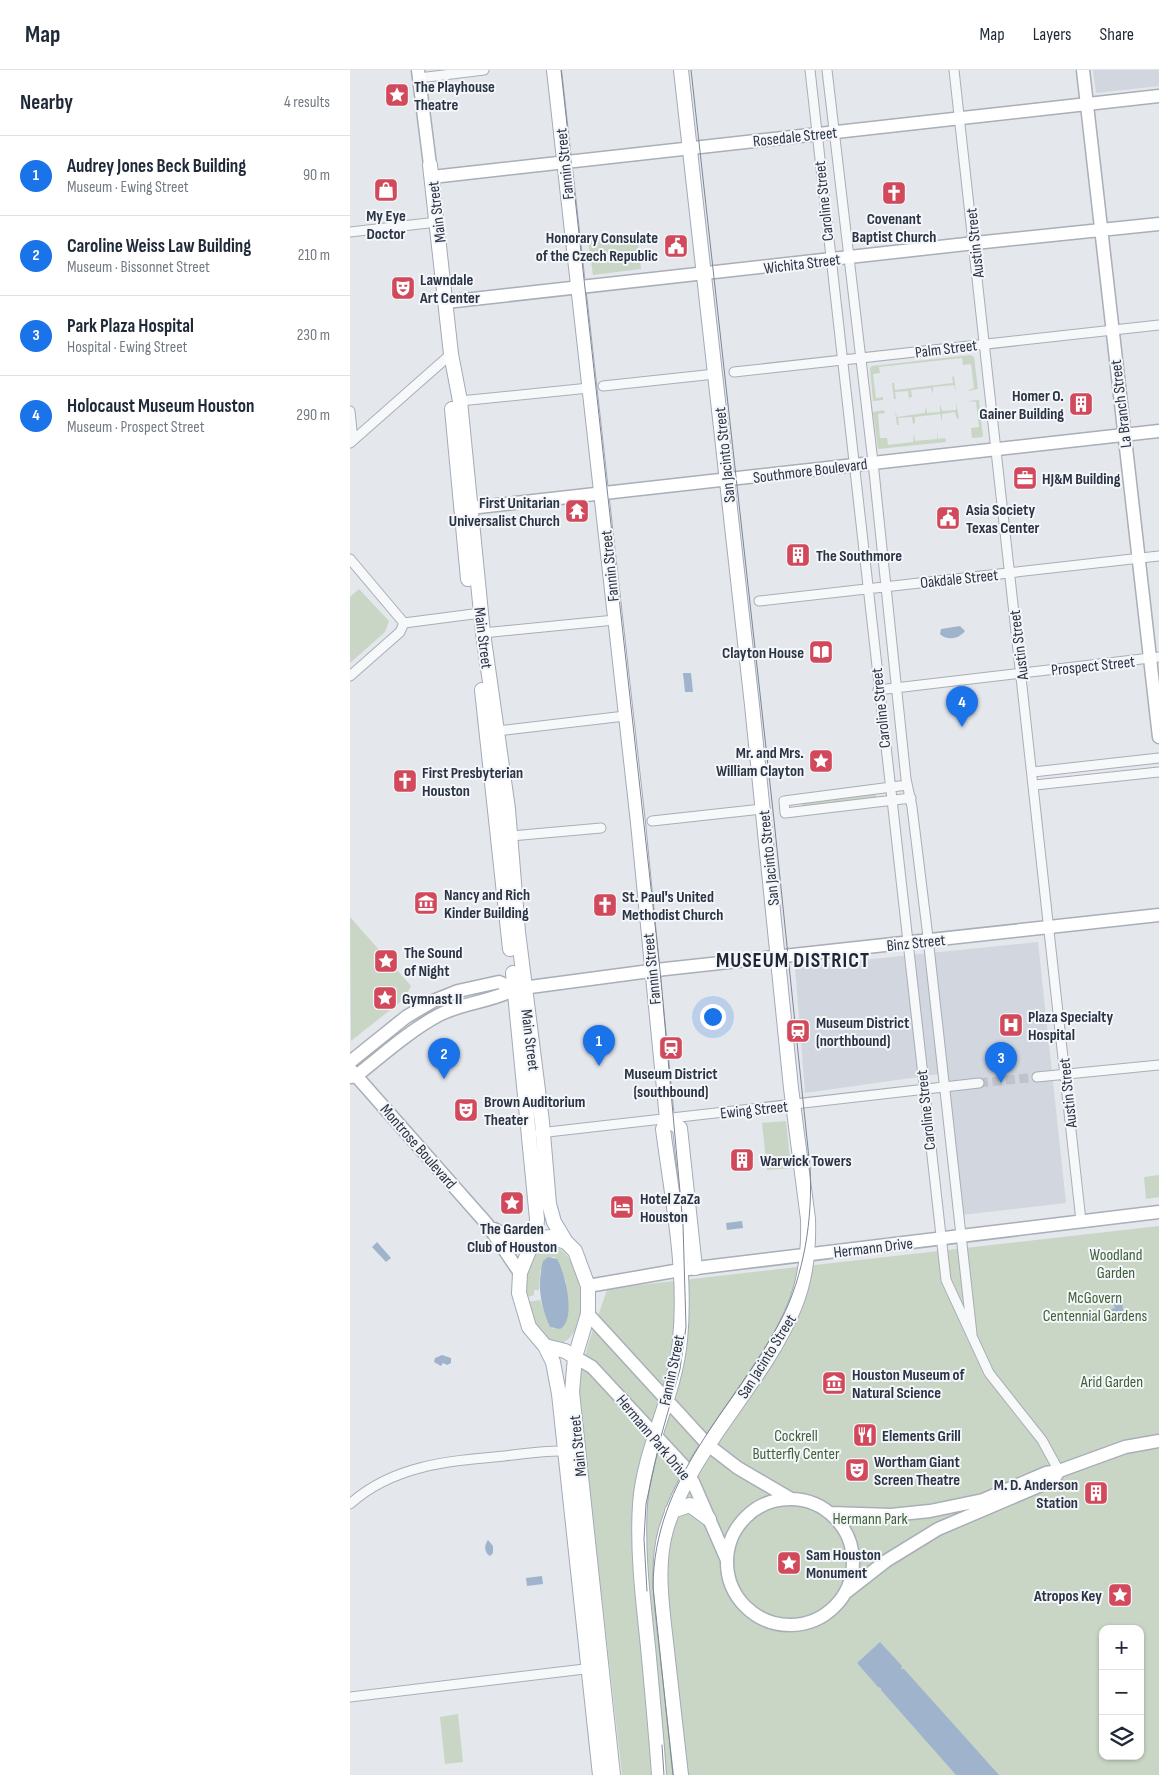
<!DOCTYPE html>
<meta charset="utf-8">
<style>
body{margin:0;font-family:"Sofia Sans Condensed",sans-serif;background:#f6f6f7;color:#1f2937}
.controls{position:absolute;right:15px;bottom:15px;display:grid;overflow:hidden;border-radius:10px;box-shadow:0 1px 4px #0004}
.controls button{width:45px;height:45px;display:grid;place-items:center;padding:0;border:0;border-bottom:1px solid #e0e1e3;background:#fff;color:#1f2937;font:25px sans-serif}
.you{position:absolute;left:362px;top:946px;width:18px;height:18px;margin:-12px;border:4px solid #fff;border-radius:50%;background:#1a73e8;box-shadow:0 0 0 8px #1a73e833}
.badge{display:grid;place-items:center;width:32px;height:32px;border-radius:50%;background:#1a73e8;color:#fff;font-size:16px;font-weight:700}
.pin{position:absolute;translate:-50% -41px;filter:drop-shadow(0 1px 2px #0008)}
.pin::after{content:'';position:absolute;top:26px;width:18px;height:15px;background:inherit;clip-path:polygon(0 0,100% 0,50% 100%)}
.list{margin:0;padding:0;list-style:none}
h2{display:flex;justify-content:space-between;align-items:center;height:65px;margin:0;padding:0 20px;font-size:21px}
h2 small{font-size:16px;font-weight:400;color:#747a83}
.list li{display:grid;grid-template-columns:32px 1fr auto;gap:15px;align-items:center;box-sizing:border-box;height:80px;padding:0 20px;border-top:1px solid #e0e1e3}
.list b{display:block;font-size:19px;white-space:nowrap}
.list p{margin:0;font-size:16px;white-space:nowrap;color:#747a83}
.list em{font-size:16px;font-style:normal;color:#747a83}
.icon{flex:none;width:28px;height:28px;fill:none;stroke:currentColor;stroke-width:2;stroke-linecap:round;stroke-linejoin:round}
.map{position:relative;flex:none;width:809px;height:1705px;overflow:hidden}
header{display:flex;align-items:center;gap:30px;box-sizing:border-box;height:70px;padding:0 25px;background:#fff;border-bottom:1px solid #e0e1e3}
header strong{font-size:24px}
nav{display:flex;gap:28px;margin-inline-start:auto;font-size:18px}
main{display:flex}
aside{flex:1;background:#fff}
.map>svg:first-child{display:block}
.built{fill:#d2d6de}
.green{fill:#c9d6c5;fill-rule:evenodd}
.water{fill:#9fb4cc}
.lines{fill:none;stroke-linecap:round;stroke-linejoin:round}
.street-tunnel{stroke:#bfc3cb;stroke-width:9;stroke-dasharray:9 4.5;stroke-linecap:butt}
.street-casing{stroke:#a9aeb7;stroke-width:11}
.secondary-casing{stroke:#a9aeb7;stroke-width:15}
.primary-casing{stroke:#a3abb8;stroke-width:16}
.street{stroke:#f7f8fa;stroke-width:9}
.secondary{stroke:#fff;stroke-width:12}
.primary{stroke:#fff;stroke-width:14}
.tram{stroke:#7d8696;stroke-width:1}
.labels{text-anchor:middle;stroke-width:4;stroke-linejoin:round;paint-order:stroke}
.poi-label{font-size:16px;font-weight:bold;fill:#2b3445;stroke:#f4f6f9;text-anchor:start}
.street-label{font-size:16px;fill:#2b3445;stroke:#f4f6f9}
.park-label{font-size:16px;fill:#3f6138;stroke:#f4f6f9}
.district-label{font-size:21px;font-weight:bold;letter-spacing:1px;fill:#1d2536;stroke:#f4f6f9}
</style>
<header>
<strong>Map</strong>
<nav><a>Map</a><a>Layers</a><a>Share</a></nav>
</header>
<main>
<aside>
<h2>Nearby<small>4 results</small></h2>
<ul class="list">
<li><span class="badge">1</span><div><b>Audrey Jones Beck Building</b><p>Museum · Ewing Street</p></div><em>90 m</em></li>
<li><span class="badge">2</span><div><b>Caroline Weiss Law Building</b><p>Museum · Bissonnet Street</p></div><em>210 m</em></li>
<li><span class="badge">3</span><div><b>Park Plaza Hospital</b><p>Hospital · Ewing Street</p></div><em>230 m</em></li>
<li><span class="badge">4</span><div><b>Holocaust Museum Houston</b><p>Museum · Prospect Street</p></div><em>290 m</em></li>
</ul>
</aside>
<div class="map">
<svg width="809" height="1705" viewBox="0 0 809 1705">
<rect width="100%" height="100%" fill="#e4e7ec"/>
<!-- built -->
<path class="built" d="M 743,0 L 809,0 L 809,16 L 746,23 Z
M 688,872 L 716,1133 L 612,1145 L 597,1003 L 455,1023 L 445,897 Z"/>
<!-- green -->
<path class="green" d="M 287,164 L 291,199 L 243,205 L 238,170 Z
M 620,285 L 624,287 L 628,319 L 617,321 L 624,318 L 621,294 L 613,295 L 612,288 L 529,297 L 530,303 L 523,304 L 526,328 L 533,327 L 533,330 L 523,331 L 520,298 L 522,296 Z
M 602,306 L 604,307 L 606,322 L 604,315 L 583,317 L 583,324 L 581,318 L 561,320 L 562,327 L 559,328 L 558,321 L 545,322 L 546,329 L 544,329 L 542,313 L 544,313 L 545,320 L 603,313 Z
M 629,330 L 633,367 L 622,368 L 621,358 L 629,357 L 626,332 L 618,331 Z
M 606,333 L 609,348 L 607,349 L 605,342 L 592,344 L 592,351 L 590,344 L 565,347 L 565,353 L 563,354 L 562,347 L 548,348 L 549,355 L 547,355 L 545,340 L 547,347 L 575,343 L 576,336 L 577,343 L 590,342 L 590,334 L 592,341 L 606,340 Z
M 534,340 L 535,343 L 528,344 L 530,368 L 537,368 L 538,375 L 563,372 L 564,364 L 565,371 L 587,369 L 587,362 L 588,369 L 595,368 L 596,372 L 528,379 L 523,342 Z
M 9,519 L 39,551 L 35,562 L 0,593 L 0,527 Z
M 525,724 L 527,728 L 453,737 L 452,734 L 456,732 Z
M 0,847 L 61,916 L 54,929 L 1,971 Z
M 436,1051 L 441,1098 L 417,1100 L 412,1053 Z
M 809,1105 L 809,1127 L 796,1129 L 794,1107 Z
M 809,1156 L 809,1705 L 272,1705 L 228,1318 L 238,1274 L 257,1220 L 263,1218 ZM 753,1559 L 790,1559 L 790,1686 L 753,1686 Z
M 197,1173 C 235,1179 244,1263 210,1274 C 188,1267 184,1252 177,1232 L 190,1230 L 200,1256 L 203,1259 L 216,1248 L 216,1212 L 205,1187 L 202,1187 L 190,1201 L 189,1220 L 184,1220 L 184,1225 L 177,1227 C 176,1210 178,1181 197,1173 Z
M 108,1644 L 113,1692 L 95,1694 L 90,1647 Z"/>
<!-- water -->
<path class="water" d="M 610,556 L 615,561 C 609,569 597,571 590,564 L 591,559 Z
M 333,603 L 341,603 L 343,622 L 335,622 Z
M 392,1151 L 393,1158 L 377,1160 L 376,1153 Z
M 27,1172 L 41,1188 L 36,1192 L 22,1177 Z
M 198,1187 L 207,1189 C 215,1202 227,1250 210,1259 L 200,1257 C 190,1234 187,1215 193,1191 Z
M 772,1229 L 774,1252 L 766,1253 L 766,1245 L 736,1245 L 765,1238 L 763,1231 Z
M 92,1285 L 101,1288 L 101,1293 L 97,1295 L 93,1293 L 91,1296 L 84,1292 L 85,1288 Z
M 138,1470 L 143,1476 L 143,1483 L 140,1486 C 134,1483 134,1475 138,1470 Z
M 192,1506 L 193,1514 L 177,1516 L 176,1508 Z
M 530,1572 L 552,1596 L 551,1599 L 554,1599 L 649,1705 L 606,1705 L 531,1620 L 531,1618 L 528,1617 L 507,1593 Z"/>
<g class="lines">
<!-- street-tunnel -->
<path class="street-tunnel" d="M 629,1013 L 687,1007"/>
<defs>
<path id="street" d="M 460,0 L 596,1210 L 639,1303 L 692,1370 L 709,1401
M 477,0 L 523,392 L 556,709 L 562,737 L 577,859 L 622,1264
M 604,0 L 731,1151
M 69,8 L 134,0
M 0,162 L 87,152
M 384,302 L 809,255
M 253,316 L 365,304
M 110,331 L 239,318
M 0,341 L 3,370
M 0,373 L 101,284
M 0,489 L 54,553
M 409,531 L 809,486
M 54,553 L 131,543
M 133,563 L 265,550
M 0,606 L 50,562 L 54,553
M 528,620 L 809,587
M 147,661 L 275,646
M 683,702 L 809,688
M 557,715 L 434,731 L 435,743 L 561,728
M 685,715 L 809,702
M 302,751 L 412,739
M 161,766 L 251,758
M 687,1007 L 809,995
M 189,1063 L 629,1013
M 0,1434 C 43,1395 99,1391 154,1386 C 174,1384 195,1380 215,1381
M 0,1627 L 243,1598"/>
<path id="secondary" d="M 68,0 L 80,95
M 733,0 L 809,667
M 82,107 L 809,26
M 96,232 L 625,173 L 809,154
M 111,439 L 809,361
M 0,992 L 56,947 L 83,931 L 108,921 L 149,912 L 165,919
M 1,1000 L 137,1154 L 170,1203
M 0,1007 L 6,1006 C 33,985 59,961 89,945 C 114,932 142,932 165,919 L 315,899 L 809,845
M 144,1159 L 165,1170 L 184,1169
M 238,1216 L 330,1200 L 809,1142
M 238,1244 L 358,1375 L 388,1398 L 441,1429
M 225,1287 L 242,1297 L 333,1395 L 343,1412 L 377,1490
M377 1492a63 63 0 1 1 126 0a63 63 0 1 1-126 0Z
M 480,1443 L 541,1445 L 580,1441 L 633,1430 L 696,1403 L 709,1401 L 775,1377 L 809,1371
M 495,1523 L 536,1491 L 588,1459 L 703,1410 L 709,1401"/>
<path id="primary" d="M 204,0 L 288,753 L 317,1049 L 313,1059 C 322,1128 337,1200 330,1270 C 325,1326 294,1378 290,1434 C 287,1482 293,1529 298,1577 C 302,1620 306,1662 309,1705
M 80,95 L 101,284 L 110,331 L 133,563 L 158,739 L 168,862 L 192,1052 L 199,1134 L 204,1152 L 216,1172 L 225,1181 L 238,1216 L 238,1244 L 225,1287 L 222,1322 L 263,1705
M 102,339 L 118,509
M 132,620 L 160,879
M 163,903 L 187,1149 L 186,1163 L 170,1203 L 169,1223 L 179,1257 L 195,1276 L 203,1292 L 209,1324 L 250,1705
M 317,1049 L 330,1058 L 345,1198
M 184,1169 L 201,1167 L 216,1172
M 195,1276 L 215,1281 L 225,1287
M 322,1441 L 340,1435 L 359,1449
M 331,1705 C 326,1664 322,1622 317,1581 C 313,1543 305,1498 316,1460 C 340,1378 412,1316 444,1238 C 456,1210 459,1179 458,1149 L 441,1018 L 402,635 L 331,0"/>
</defs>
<!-- street casing -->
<use href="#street" class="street-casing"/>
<!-- secondary casing -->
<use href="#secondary" class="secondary-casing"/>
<!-- primary casing -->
<use href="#primary" class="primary-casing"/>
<!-- street -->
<use href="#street" class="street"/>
<!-- secondary -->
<use href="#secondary" class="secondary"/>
<!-- primary -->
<use href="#primary" class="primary"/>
<!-- tram -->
<path class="tram" d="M 211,0 L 310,900 L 333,1155 L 336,1257 L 330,1299 L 310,1370 L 296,1434 L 294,1469 L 297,1521
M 312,1675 L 314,1705
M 323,1705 L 303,1517 C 304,1406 382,1342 431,1250 C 454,1206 463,1148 460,1098 L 424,750 L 341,0"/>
</g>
<!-- icons -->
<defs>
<symbol id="sight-square" viewBox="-11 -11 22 22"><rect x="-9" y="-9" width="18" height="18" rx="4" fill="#d1495b" stroke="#f4f6f9"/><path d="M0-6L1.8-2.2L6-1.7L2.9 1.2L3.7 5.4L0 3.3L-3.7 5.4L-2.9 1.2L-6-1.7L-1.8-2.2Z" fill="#fff"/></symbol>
<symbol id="shop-square" viewBox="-11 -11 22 22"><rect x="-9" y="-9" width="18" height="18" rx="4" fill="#d1495b" stroke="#f4f6f9"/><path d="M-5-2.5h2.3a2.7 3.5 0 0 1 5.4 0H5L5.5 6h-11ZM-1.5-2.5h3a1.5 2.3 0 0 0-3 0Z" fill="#fff"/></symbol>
<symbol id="church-square" viewBox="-11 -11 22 22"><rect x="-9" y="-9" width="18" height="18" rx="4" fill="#d1495b" stroke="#f4f6f9"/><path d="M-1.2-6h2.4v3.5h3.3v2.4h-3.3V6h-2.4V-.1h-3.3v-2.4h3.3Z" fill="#fff"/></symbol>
<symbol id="civic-square" viewBox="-11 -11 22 22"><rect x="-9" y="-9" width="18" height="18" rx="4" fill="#d1495b" stroke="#f4f6f9"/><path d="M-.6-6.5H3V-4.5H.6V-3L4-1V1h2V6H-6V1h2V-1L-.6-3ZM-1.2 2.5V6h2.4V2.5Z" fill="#fff"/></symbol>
<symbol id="theatre-square" viewBox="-11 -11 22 22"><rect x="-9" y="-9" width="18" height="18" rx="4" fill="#d1495b" stroke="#f4f6f9"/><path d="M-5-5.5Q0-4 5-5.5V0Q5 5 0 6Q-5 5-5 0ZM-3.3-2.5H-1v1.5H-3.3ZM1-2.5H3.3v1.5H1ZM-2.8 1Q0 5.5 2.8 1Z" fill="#fff"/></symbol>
<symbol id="building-square" viewBox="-11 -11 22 22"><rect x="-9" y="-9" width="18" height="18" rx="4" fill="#d1495b" stroke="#f4f6f9"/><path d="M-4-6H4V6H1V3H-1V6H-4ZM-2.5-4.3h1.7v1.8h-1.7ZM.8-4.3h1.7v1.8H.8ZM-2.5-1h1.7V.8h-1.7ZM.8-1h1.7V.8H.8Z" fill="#fff"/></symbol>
<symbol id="office-square" viewBox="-11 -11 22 22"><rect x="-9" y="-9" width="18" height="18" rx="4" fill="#d1495b" stroke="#f4f6f9"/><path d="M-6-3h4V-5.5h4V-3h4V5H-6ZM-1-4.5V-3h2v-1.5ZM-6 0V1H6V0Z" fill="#fff"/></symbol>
<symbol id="temple-square" viewBox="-11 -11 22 22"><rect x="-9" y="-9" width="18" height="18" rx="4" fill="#d1495b" stroke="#f4f6f9"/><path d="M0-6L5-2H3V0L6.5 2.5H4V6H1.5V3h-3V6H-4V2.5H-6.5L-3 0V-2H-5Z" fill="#fff"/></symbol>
<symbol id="library-square" viewBox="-11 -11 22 22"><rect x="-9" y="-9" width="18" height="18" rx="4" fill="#d1495b" stroke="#f4f6f9"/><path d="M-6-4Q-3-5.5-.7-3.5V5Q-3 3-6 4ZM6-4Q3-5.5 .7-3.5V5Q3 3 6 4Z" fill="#fff"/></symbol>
<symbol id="museum-square" viewBox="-11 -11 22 22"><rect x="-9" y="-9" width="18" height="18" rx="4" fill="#d1495b" stroke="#f4f6f9"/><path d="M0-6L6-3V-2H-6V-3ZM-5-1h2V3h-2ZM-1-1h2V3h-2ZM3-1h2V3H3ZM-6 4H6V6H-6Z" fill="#fff"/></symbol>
<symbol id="hospital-square" viewBox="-11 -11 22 22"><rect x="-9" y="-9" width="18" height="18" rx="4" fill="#d1495b" stroke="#f4f6f9"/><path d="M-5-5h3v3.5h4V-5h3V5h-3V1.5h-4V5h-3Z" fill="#fff"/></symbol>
<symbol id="station-square" viewBox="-11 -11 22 22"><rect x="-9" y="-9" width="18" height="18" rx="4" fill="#d1495b" stroke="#f4f6f9"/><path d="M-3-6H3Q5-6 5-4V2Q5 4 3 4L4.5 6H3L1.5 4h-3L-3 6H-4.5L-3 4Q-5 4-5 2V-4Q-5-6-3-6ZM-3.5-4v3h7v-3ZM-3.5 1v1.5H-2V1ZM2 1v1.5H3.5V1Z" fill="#fff"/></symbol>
<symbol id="hotel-square" viewBox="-11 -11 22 22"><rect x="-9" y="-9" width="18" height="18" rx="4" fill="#d1495b" stroke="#f4f6f9"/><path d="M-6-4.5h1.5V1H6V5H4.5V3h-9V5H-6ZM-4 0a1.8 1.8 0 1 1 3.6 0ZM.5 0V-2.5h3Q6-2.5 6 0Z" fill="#fff"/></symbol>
<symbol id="restaurant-square" viewBox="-11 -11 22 22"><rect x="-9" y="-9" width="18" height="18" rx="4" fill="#d1495b" stroke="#f4f6f9"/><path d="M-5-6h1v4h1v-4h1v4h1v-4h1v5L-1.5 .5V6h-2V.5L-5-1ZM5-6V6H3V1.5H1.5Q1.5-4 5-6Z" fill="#fff"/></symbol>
</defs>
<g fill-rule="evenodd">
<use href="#sight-square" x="33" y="11" width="28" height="28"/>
<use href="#shop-square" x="22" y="106" width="28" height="28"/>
<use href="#church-square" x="530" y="109" width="28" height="28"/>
<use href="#civic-square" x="312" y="162" width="28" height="28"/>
<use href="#theatre-square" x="39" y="204" width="28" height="28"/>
<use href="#building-square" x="717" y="320" width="28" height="28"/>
<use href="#office-square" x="661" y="394" width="28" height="28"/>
<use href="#temple-square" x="213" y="427" width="28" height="28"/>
<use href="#civic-square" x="584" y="434" width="28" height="28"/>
<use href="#building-square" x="434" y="471" width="28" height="28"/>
<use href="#library-square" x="457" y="568" width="28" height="28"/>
<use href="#sight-square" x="457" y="677" width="28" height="28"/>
<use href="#church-square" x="41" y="697" width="28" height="28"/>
<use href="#museum-square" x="62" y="819" width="28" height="28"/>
<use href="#church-square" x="241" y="821" width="28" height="28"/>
<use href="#sight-square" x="22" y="877" width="28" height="28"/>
<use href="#sight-square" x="21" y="914" width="28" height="28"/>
<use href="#hospital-square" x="647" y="941" width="28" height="28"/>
<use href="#station-square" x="434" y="947" width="28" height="28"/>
<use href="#station-square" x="307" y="964" width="28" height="28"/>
<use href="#theatre-square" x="102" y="1026" width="28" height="28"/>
<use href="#building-square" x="378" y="1076" width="28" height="28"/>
<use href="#sight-square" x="148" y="1119" width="28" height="28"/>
<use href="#hotel-square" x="258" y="1123" width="28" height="28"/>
<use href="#museum-square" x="470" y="1299" width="28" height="28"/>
<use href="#restaurant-square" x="501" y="1351" width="28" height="28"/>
<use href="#theatre-square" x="493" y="1386" width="28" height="28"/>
<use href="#building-square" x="732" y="1409" width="28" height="28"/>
<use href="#sight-square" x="425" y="1479" width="28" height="28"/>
<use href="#sight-square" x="756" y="1511" width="28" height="28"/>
</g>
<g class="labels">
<!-- poi labels -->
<g class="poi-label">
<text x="64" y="22">The Playhouse<tspan x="64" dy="18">Theatre</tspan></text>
<text x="36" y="151" text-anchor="middle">My Eye<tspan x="36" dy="18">Doctor</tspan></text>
<text x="544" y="154" text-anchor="middle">Covenant<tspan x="544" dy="18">Baptist Church</tspan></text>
<text x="308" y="173" text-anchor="end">Honorary Consulate<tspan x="308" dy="18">of the Czech Republic</tspan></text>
<text x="70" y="215">Lawndale<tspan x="70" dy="18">Art Center</tspan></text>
<text x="714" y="331" text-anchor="end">Homer O.<tspan x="714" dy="18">Gainer Building</tspan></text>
<text x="692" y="414">HJ&amp;M Building</text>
<text x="210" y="438" text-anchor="end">First Unitarian<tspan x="210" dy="18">Universalist Church</tspan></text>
<text x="616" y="445">Asia Society<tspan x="616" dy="18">Texas Center</tspan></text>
<text x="466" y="491">The Southmore</text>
<text x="454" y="588" text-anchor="end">Clayton House</text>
<text x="454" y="688" text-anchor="end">Mr. and Mrs.<tspan x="454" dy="18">William Clayton</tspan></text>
<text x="72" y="708">First Presbyterian<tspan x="72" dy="18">Houston</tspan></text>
<text x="94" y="830">Nancy and Rich<tspan x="94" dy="18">Kinder Building</tspan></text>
<text x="272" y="832">St. Paul's United<tspan x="272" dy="18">Methodist Church</tspan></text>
<text x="54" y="888">The Sound<tspan x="54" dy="18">of Night</tspan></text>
<text x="52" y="934">Gymnast II</text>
<text x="678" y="952">Plaza Specialty<tspan x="678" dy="18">Hospital</tspan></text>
<text x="466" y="958">Museum District<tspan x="466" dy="18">(northbound)</tspan></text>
<text x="321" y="1009" text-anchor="middle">Museum District<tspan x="321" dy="18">(southbound)</tspan></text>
<text x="134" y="1037">Brown Auditorium<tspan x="134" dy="18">Theater</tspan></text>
<text x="410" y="1096">Warwick Towers</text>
<text x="290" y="1134">Hotel ZaZa<tspan x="290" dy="18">Houston</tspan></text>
<text x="162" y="1164" text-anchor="middle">The Garden<tspan x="162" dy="18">Club of Houston</tspan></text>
<text x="502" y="1310">Houston Museum of<tspan x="502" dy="18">Natural Science</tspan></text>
<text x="532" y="1371">Elements Grill</text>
<text x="524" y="1397">Wortham Giant<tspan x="524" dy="18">Screen Theatre</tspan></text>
<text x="728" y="1420" text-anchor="end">M. D. Anderson<tspan x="728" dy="18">Station</tspan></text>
<text x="456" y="1490">Sam Houston<tspan x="456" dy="18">Monument</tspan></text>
<text x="752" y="1531" text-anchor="end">Atropos Key</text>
</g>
<!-- street labels -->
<g class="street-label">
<text transform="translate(445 66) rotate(-6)" y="6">Rosedale Street</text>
<text transform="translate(214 94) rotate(-96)" y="6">Fannin Street</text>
<text transform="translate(473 131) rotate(-96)" y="6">Caroline Street</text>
<text transform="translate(86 142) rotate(-97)" y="6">Main Street</text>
<text transform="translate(624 173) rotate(-96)" y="6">Austin Street</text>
<text transform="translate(452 193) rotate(-7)" y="6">Wichita Street</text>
<text transform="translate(596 278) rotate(-7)" y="6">Palm Street</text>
<text transform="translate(770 334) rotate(-97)" y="6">La Branch Street</text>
<text transform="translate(374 385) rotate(-96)" y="6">San Jacinto Street</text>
<text transform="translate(460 400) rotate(-7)" y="6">Southmore Boulevard</text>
<text transform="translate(259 496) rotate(-96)" y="6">Fannin Street</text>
<text transform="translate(609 508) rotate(-6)" y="6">Oakdale Street</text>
<text transform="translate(134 568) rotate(83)" y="6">Main Street</text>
<text transform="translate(668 575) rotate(-97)" y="6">Austin Street</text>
<text transform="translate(743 595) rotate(-6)" y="6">Prospect Street</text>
<text transform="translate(530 638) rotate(-96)" y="6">Caroline Street</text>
<text transform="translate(418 788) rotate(-96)" y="6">San Jacinto Street</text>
<text transform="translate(566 872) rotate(-6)" y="6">Binz Street</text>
<text transform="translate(301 899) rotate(-96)" y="6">Fannin Street</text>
<text transform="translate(181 970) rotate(83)" y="6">Main Street</text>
<text transform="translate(717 1023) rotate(-96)" y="6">Austin Street</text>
<text transform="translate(404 1039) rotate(-6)" y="6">Ewing Street</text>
<text transform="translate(575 1040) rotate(-96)" y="6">Caroline Street</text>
<text transform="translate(69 1076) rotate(49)" y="6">Montrose Boulevard</text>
<text transform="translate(523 1177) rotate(-7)" y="6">Hermann Drive</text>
<text transform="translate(416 1286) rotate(-58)" y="6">San Jacinto Street</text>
<text transform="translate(321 1300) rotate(-78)" y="6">Fannin Street</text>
<text transform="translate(304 1367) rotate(50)" y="6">Hermann Park Drive</text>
<text transform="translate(227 1376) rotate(-96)" y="6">Main Street</text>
</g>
<!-- park labels -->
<g class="park-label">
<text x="766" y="1190">Woodland<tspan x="766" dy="18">Garden</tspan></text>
<text x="745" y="1233">McGovern<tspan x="745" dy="18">Centennial Gardens</tspan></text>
<text x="762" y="1317">Arid Garden</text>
<text x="446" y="1371">Cockrell<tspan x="446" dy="18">Butterfly Center</tspan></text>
<text x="520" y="1454">Hermann Park</text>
</g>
<!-- district labels -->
<g class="district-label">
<text x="443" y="897">MUSEUM DISTRICT</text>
</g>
</g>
</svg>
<div class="controls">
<button>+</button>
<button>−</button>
<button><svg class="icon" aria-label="layers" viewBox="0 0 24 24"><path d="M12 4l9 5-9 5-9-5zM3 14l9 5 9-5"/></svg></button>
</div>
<div class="you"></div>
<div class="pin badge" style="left:249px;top:996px">1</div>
<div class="pin badge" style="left:94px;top:1009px">2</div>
<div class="pin badge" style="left:651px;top:1013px">3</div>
<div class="pin badge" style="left:612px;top:657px">4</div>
</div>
</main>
